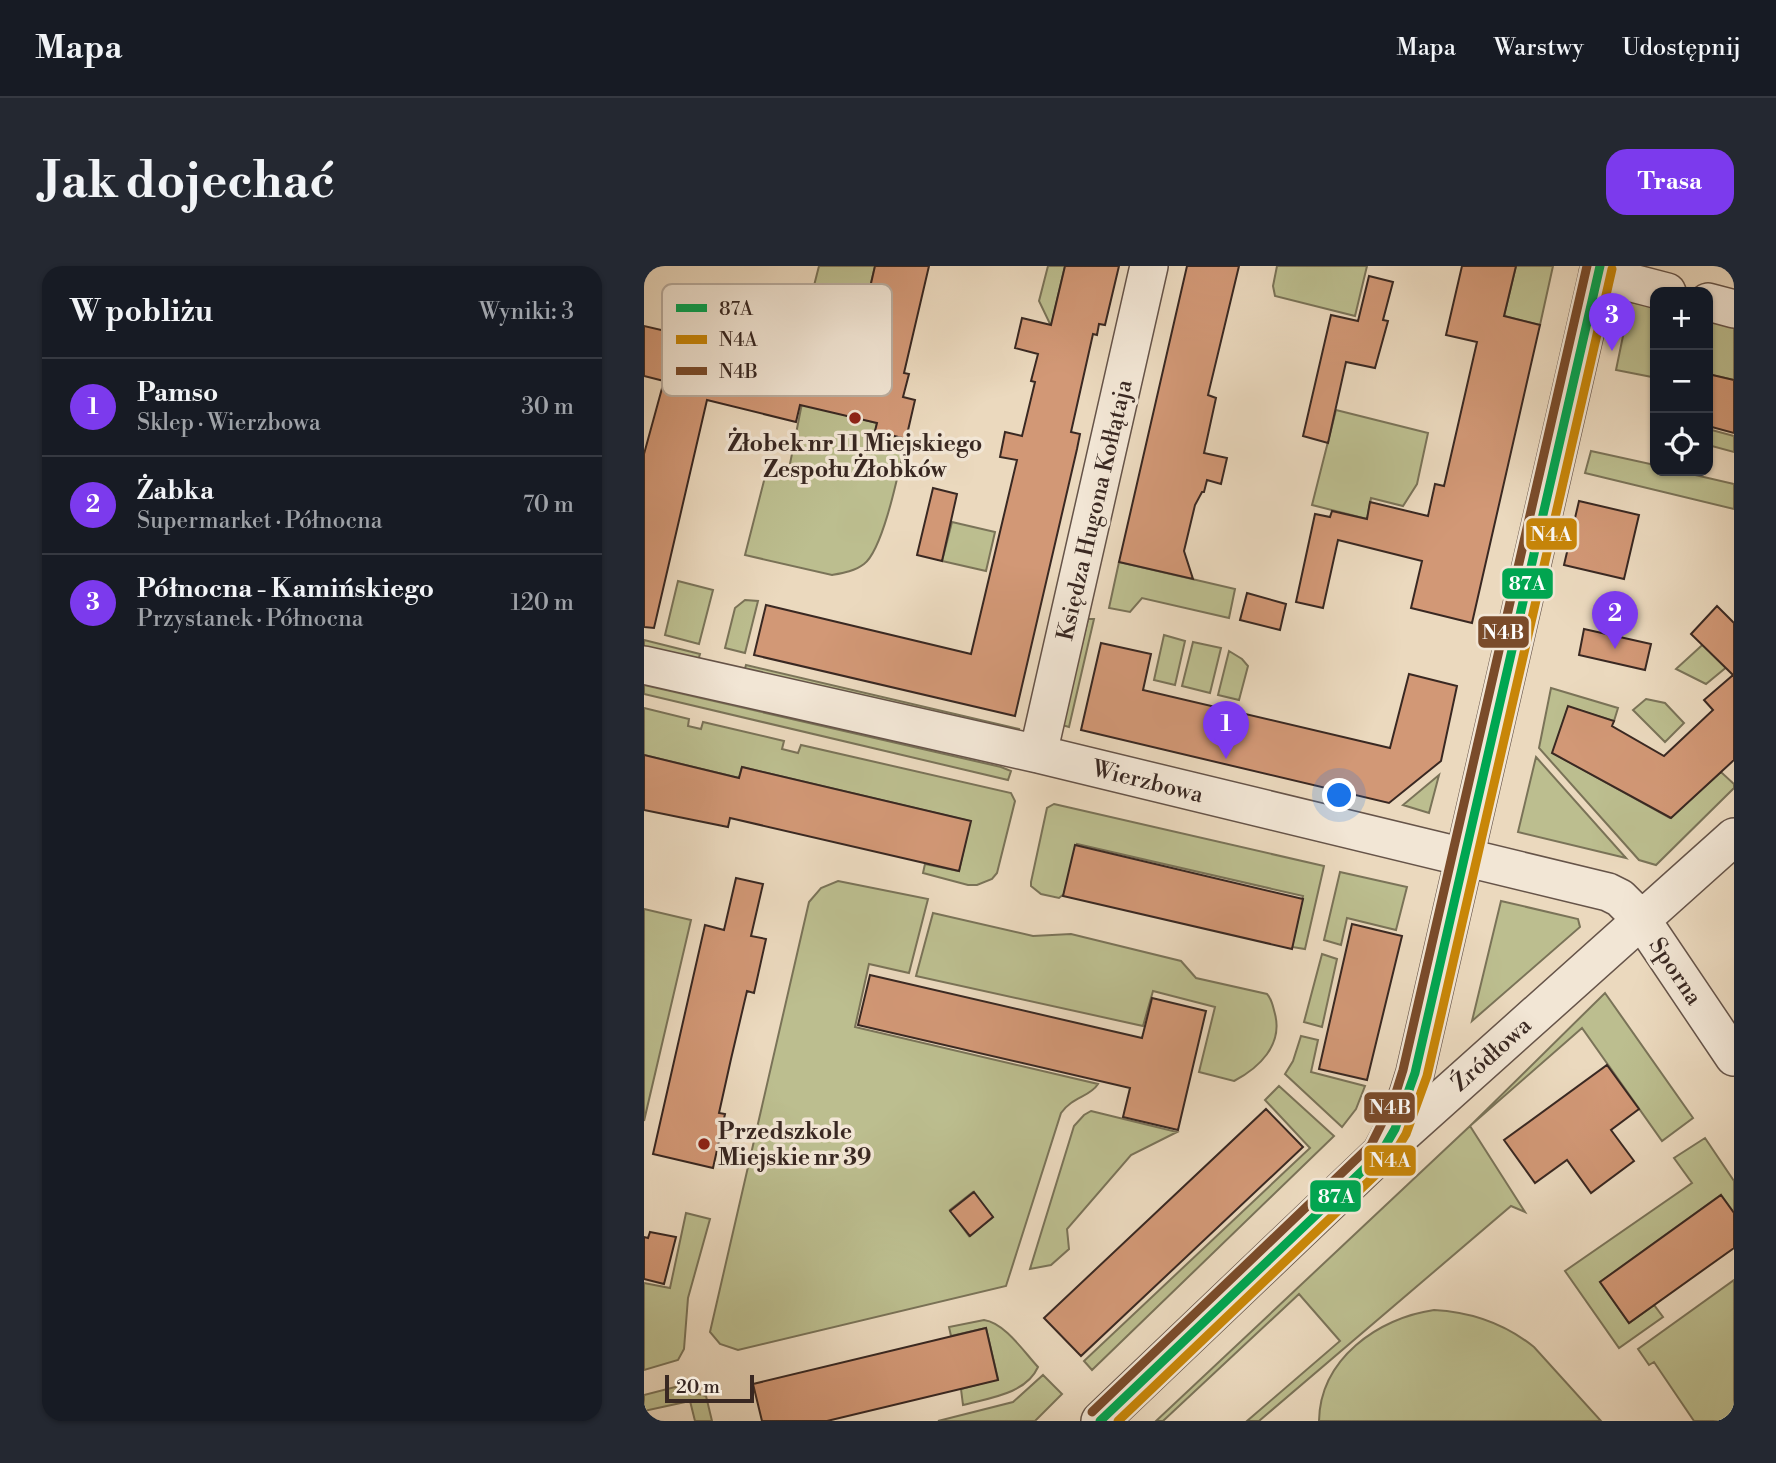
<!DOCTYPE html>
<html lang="pl">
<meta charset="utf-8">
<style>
body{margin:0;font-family:"Libre Bodoni",serif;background:#242831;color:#f1f3f6}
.controls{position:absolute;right:21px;top:21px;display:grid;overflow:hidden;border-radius:14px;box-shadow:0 2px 5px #0004}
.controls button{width:63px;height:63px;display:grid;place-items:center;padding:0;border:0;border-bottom:2px solid #363941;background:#171b24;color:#f1f3f6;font:35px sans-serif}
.scale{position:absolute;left:21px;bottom:18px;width:89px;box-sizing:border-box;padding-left:7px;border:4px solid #392822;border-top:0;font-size:19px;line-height:24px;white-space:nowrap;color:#392822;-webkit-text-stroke:5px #f2e6d5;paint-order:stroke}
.you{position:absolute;left:696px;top:530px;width:24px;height:24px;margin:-18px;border:5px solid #fff;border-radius:50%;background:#1a73e8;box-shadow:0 0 0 10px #1a73e833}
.badge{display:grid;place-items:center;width:46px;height:46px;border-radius:50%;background:#7c3aed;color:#fff;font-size:23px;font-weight:700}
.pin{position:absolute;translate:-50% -58px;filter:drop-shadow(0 2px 4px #0008)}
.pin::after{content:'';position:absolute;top:37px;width:24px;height:21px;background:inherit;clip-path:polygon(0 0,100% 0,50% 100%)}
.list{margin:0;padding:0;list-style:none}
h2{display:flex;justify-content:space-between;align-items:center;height:91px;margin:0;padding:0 28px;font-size:30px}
h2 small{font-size:23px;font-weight:400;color:#9ea1a6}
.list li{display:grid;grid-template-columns:46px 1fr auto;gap:21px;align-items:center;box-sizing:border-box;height:98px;padding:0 28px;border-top:2px solid #363941}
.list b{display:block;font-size:26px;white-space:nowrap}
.list p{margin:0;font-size:23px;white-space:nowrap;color:#9ea1a6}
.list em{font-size:23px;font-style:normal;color:#9ea1a6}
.icon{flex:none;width:38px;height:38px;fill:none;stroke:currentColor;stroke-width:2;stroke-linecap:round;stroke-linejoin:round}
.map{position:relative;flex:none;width:1090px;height:1155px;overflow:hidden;border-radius:21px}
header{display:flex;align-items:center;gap:42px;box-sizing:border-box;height:98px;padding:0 35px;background:#171b24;border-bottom:2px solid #363941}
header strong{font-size:33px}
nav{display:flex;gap:38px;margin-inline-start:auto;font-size:24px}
.intro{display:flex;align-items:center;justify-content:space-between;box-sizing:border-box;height:168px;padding:0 42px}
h1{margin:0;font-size:49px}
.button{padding:18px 32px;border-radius:21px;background:#7c3aed;color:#fff;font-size:24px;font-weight:700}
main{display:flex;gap:42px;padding:0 42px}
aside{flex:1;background:#171b24;border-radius:21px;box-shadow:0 2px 5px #0004}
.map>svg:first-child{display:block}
.green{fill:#bcbe8f;stroke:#7a7358;stroke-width:2;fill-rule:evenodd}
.building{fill:#d29876;stroke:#392822;stroke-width:2}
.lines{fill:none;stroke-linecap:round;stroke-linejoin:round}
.minor-casing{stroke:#665449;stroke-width:40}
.minor{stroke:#f2e6d5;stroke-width:37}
.bus-1-casing{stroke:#f2e6d5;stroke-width:14}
.bus-2-casing{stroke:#f2e6d5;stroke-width:14}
.bus-3-casing{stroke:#f2e6d5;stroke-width:14}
.bus-1{stroke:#00a651;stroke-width:9}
.bus-2{stroke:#c88608;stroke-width:9}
.bus-3{stroke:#7a4b2a;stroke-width:9}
.poi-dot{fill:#8f2418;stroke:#f2e6d5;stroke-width:2.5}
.labels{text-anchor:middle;stroke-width:7;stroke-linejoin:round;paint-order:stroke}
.poi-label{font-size:23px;font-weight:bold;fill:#392822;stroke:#f2e6d5}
.street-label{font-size:23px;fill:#392822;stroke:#f2e6d5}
.key{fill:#f2e6d5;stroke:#baad9f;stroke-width:2}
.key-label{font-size:19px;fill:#392822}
.line-badge{stroke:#f2e6d5;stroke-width:2.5}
.badge-label{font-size:19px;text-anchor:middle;font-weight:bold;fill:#fff}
</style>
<header>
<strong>Mapa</strong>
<nav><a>Mapa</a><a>Warstwy</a><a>Udostępnij</a></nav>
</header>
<div class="intro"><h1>Jak dojechać</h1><a class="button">Trasa</a></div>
<main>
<aside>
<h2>W pobliżu<small>Wyniki: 3</small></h2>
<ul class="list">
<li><span class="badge">1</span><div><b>Pamso</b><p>Sklep · Wierzbowa</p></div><em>30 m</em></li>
<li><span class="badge">2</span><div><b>Żabka</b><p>Supermarket · Północna</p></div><em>70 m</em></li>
<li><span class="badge">3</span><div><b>Północna - Kamińskiego</b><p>Przystanek · Północna</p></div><em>120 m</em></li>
</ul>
</aside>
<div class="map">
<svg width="1090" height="1155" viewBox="0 0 1090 1155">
<rect width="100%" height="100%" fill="#ebd9be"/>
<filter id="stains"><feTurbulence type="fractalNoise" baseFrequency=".00286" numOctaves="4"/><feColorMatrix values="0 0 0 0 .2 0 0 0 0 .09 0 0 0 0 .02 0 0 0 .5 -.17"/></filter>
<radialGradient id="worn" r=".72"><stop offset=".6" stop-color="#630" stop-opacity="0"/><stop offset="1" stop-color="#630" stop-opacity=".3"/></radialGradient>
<!-- green -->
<path class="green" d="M 175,0 L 231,0 L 197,148 L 233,157 L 231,166 L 262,173 C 256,199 240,283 220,298 C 211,305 199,307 188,309 L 101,289 L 123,203 L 144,208 L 165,102 L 150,98 Z
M 404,0 L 421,0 L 407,60 L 395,35 Z
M 633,0 L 723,0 L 711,50 L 631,30 L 629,20 Z
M 872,0 L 909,0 L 896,59 L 860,50 Z
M 986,36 L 1011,41 L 1011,95 L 1008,111 L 972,104 Z
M 1064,53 L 1090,59 L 1090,114 L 1064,108 Z
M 692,144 L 784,167 L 773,218 L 759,240 L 727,232 L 723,253 L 668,239 Z
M 1064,163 L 1090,170 L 1090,186 L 1064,179 Z
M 947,185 L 1011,199 L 1011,205 L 1034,205 L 1090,218 L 1090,243 L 941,207 Z
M 308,256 L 351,266 L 342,305 L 298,295 Z
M 475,296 L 591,323 L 585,352 L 498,332 L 486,346 L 465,342 Z
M 34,315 L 69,324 L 55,378 L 21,369 Z
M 101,334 L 114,335 L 101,387 L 81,382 L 91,342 Z
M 444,353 L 450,353 L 425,461 L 418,459 Z
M 1078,361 L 1090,395 L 1062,418 L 1032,403 Z
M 520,369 L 541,375 L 531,419 L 510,414 Z
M 0,374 L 56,388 L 54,395 L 0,382 Z
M 549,376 L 577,382 L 566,427 L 538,420 Z
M 585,385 L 598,393 L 604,400 L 595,434 L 574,429 Z
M 102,399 L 375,463 L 373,469 L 100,406 Z
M 0,419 L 357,501 L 367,505 L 364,514 L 0,428 Z
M 907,422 L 974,442 L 970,455 L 924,441 L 909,487 L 1026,552 L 1077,506 L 1090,518 L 1090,522 L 1012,599 L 995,594 L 895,482 Z
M 1002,433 L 1021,437 L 1040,457 L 1021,476 L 989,444 Z
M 0,442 L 45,453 L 44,460 L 57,463 L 59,456 L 140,475 L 138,483 L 154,487 L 157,479 L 367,527 L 371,535 L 353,607 L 348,613 L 333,619 L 324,619 L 279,607 L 281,598 L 315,605 L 326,555 L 98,501 L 95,512 L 0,489 Z
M 892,491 L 982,592 L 874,566 Z
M 795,509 L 785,547 L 759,539 Z
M 410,538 L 680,600 L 661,683 L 648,681 L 659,630 L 433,578 L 420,628 L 415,632 L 397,628 L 387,620 L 387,616 L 403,542 Z
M 696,606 L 763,621 L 752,664 L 703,652 L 697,679 L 680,674 Z
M 194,615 L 284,633 L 265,707 L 225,698 L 211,761 L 454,818 C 446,831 428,831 417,847 L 362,1020 L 94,1084 L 76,1078 L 66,1066 L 165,636 L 177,622 ZM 329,926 L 349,951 L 325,970 L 306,944 Z
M 857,635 L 934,653 L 936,661 L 828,755 Z
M 0,643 L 47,654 L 0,855 Z
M 289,647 L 389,670 L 427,668 L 537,695 L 552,712 L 623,728 C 628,733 629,741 631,748 C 639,779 615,802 590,815 L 555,806 L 571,741 L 509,725 L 499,760 L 272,710 Z
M 678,688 L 693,693 L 678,761 L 660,756 Z
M 961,727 L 1049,852 L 1018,875 L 938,762 L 826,860 L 881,946 L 867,940 L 615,1155 L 603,1155 L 696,1075 L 655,1028 L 519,1155 L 512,1155 L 826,860 Z
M 657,770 L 674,774 L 667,806 L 721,820 L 712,843 L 698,861 L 641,808 L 649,795 Z
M 635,820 L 690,870 L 448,1104 L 440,1095 L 666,882 L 621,834 Z
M 447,845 L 533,866 L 487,889 L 423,963 L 425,983 L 407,999 L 386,1003 L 430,860 L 440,849 Z
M 1061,872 L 1090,915 L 1090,947 L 1077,929 L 956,1016 L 985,1057 L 1010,1039 L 1019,1051 L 975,1082 L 921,1005 L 1048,917 L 1030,892 Z
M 42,947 L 66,953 L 44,1032 L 40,1083 L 34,1094 L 0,1104 L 0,1017 L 26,1022 Z
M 1090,1014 L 1090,1150 L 1083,1155 L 1050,1155 L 1010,1096 L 1005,1099 L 994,1083 Z
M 790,1044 C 828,1046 860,1057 890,1081 L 957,1155 L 675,1155 C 676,1093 734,1052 790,1044 Z
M 340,1054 C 361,1057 380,1086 394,1101 C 382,1128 345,1132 319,1139 L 317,1123 L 354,1113 L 342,1062 L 307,1070 L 305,1061 Z
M 399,1109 L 418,1128 L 391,1155 L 294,1155 L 369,1136 Z
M 31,1121 L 62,1130 L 68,1155 L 51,1155 L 46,1135 L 0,1145 L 0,1129 Z"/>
<!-- building -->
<path class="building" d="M 231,0 L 285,0 L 260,107 L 265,108 L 259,131 L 271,134 L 262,173 L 231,165 L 233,157 L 156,139 L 152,156 L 63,134 L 10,362 L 0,361 L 0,188 L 20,115 L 0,110 L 0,60 L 82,79 L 86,81 L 85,85 L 119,93 L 117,100 L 203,121 Z
M 421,0 L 475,0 L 461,59 L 455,58 L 453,69 L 449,68 L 427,166 L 436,168 L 433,183 L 371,450 L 110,389 L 122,339 L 327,388 L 373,194 L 356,191 L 361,166 L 378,170 L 391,116 L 387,115 L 394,88 L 371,82 L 378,52 L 407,59 Z
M 543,0 L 595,0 L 564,129 L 572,132 L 560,187 L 583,192 L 577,218 L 563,214 L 560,226 L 558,226 L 551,239 L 540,285 L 549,313 L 475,296 Z
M 818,0 L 872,0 L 860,50 L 896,59 L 828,357 L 767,342 L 778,295 L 694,274 L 679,342 L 652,336 L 671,248 L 686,251 L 688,245 L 723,253 L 726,236 L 784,250 L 791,218 L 800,220 L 833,76 L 802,69 Z
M 725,10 L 749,16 L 739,54 L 744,55 L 731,102 L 702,96 L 684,177 L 659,170 L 687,49 L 714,55 Z
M 1064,108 L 1090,114 L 1090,167 L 1064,160 Z
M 289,222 L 313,228 L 298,295 L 273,289 Z
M 935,235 L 995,249 L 980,313 L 920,299 Z
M 603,327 L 642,338 L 636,364 L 596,354 Z
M 1073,340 L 1090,357 L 1090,494 L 1027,552 L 908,487 L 924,440 L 970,455 L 968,460 L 1020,490 L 1069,444 L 1060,434 L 1089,409 L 1047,368 Z
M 940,363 L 1007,378 L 1001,404 L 935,389 Z
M 457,377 L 507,388 L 499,424 L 746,482 L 765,408 L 813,420 L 797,495 L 745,537 L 437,464 Z
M 0,489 L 95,512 L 98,501 L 327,555 L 315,605 L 86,552 L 84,561 L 0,544 Z
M 431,579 L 659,633 L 648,683 L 419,630 Z
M 92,612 L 119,618 L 107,670 L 122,673 L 110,727 L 103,725 L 87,793 L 75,847 L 81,848 L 69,902 L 9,888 L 61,659 L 80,664 Z
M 708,658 L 758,670 L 723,814 L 675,803 Z
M 226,709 L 498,772 L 508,732 L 562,745 L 534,864 L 479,851 L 486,822 L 214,759 Z
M 963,799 L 995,843 L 967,864 L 990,895 L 947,927 L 923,894 L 891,917 L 860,874 Z
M 622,843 L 659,881 L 437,1090 L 400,1052 Z
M 330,926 L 349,951 L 326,970 L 306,945 Z
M 1077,929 L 1090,947 L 1090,982 L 985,1057 L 956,1016 Z
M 6,966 L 32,971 L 20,1018 L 0,1013 L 0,971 L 4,972 Z
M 342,1062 L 354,1114 L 183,1155 L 118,1155 L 109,1118 Z"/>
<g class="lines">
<defs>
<path id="minor" d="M 954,8 L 1023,26
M 1064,36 L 1090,43
M 0,399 L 394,488 L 964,626 L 976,632 L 997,653 L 1090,791
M 394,488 L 505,0
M 737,887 C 752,861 763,836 771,807 L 956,0
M 456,1155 L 737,887 L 1090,571"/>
</defs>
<!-- minor casing -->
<use href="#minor" class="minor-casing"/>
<!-- minor -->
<use href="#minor" class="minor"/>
<defs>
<path id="bus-1" d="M 456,1155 L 737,887 L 751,863 L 771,807 L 956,0"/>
<path id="bus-2" d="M 474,1155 L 745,896 L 762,868 L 783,810 L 968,3"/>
<path id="bus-3" d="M 448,1146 L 727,879 L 750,833 L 759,804 L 943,0"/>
</defs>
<!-- bus-1 casing -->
<use href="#bus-1" class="bus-1-casing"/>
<!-- bus-2 casing -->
<use href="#bus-2" class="bus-2-casing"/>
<!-- bus-3 casing -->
<use href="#bus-3" class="bus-3-casing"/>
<!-- bus-1 -->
<use href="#bus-1" class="bus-1"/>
<!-- bus-2 -->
<use href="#bus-2" class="bus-2"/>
<!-- bus-3 -->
<use href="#bus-3" class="bus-3"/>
</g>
<!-- markers -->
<g class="poi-dot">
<circle cx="211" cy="152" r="7"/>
<circle cx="60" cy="878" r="7"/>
</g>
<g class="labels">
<!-- poi labels -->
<g class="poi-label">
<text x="211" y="185">Żłobek nr 11 Miejskiego<tspan x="211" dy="26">Zespołu Żłobków</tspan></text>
<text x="74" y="873" text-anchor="start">Przedszkole<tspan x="74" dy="26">Miejskie nr 39</tspan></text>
</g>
<!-- street labels -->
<g class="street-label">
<text transform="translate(450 244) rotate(-77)" y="8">Księdza Hugona Kołłątaja</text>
<text transform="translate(504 515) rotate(14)" y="8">Wierzbowa</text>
<text transform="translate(1032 705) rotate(56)" y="8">Sporna</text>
<text transform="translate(847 788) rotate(-42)" y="8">Źródłowa</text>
</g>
</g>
<!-- legend -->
<rect x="18" y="18" width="230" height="112" rx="10" class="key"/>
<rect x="32" y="38" width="31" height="8" fill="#00a651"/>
<rect x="32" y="69" width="31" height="9" fill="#c88608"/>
<rect x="32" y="101" width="31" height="8" fill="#7a4b2a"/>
<g class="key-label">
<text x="75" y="49">87A</text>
<text x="75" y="80">N4A</text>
<text x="75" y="112">N4B</text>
</g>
<g class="line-badge">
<rect x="881" y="251" width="53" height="34" rx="7" fill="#c88608"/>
<rect x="857" y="301" width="53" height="33" rx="7" fill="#00a651"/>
<rect x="833" y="349" width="53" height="34" rx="7" fill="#7a4b2a"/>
<rect x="719" y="825" width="53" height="33" rx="7" fill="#7a4b2a"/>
<rect x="719" y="878" width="54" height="33" rx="7" fill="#c88608"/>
<rect x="665" y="913" width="53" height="34" rx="7" fill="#00a651"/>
</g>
<g class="badge-label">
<text x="907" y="275">N4A</text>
<text x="883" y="324">87A</text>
<text x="859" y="373">N4B</text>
<text x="746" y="848">N4B</text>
<text x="746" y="901">N4A</text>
<text x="692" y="937">87A</text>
</g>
<rect width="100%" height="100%" filter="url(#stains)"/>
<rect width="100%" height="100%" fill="url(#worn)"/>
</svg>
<div class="controls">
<button>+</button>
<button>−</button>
<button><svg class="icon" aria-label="locate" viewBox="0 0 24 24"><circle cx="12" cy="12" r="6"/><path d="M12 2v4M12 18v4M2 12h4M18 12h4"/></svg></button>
</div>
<div class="scale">20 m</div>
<div class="you"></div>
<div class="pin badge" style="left:582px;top:493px">1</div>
<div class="pin badge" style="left:971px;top:383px">2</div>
<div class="pin badge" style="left:968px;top:85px">3</div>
</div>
</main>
